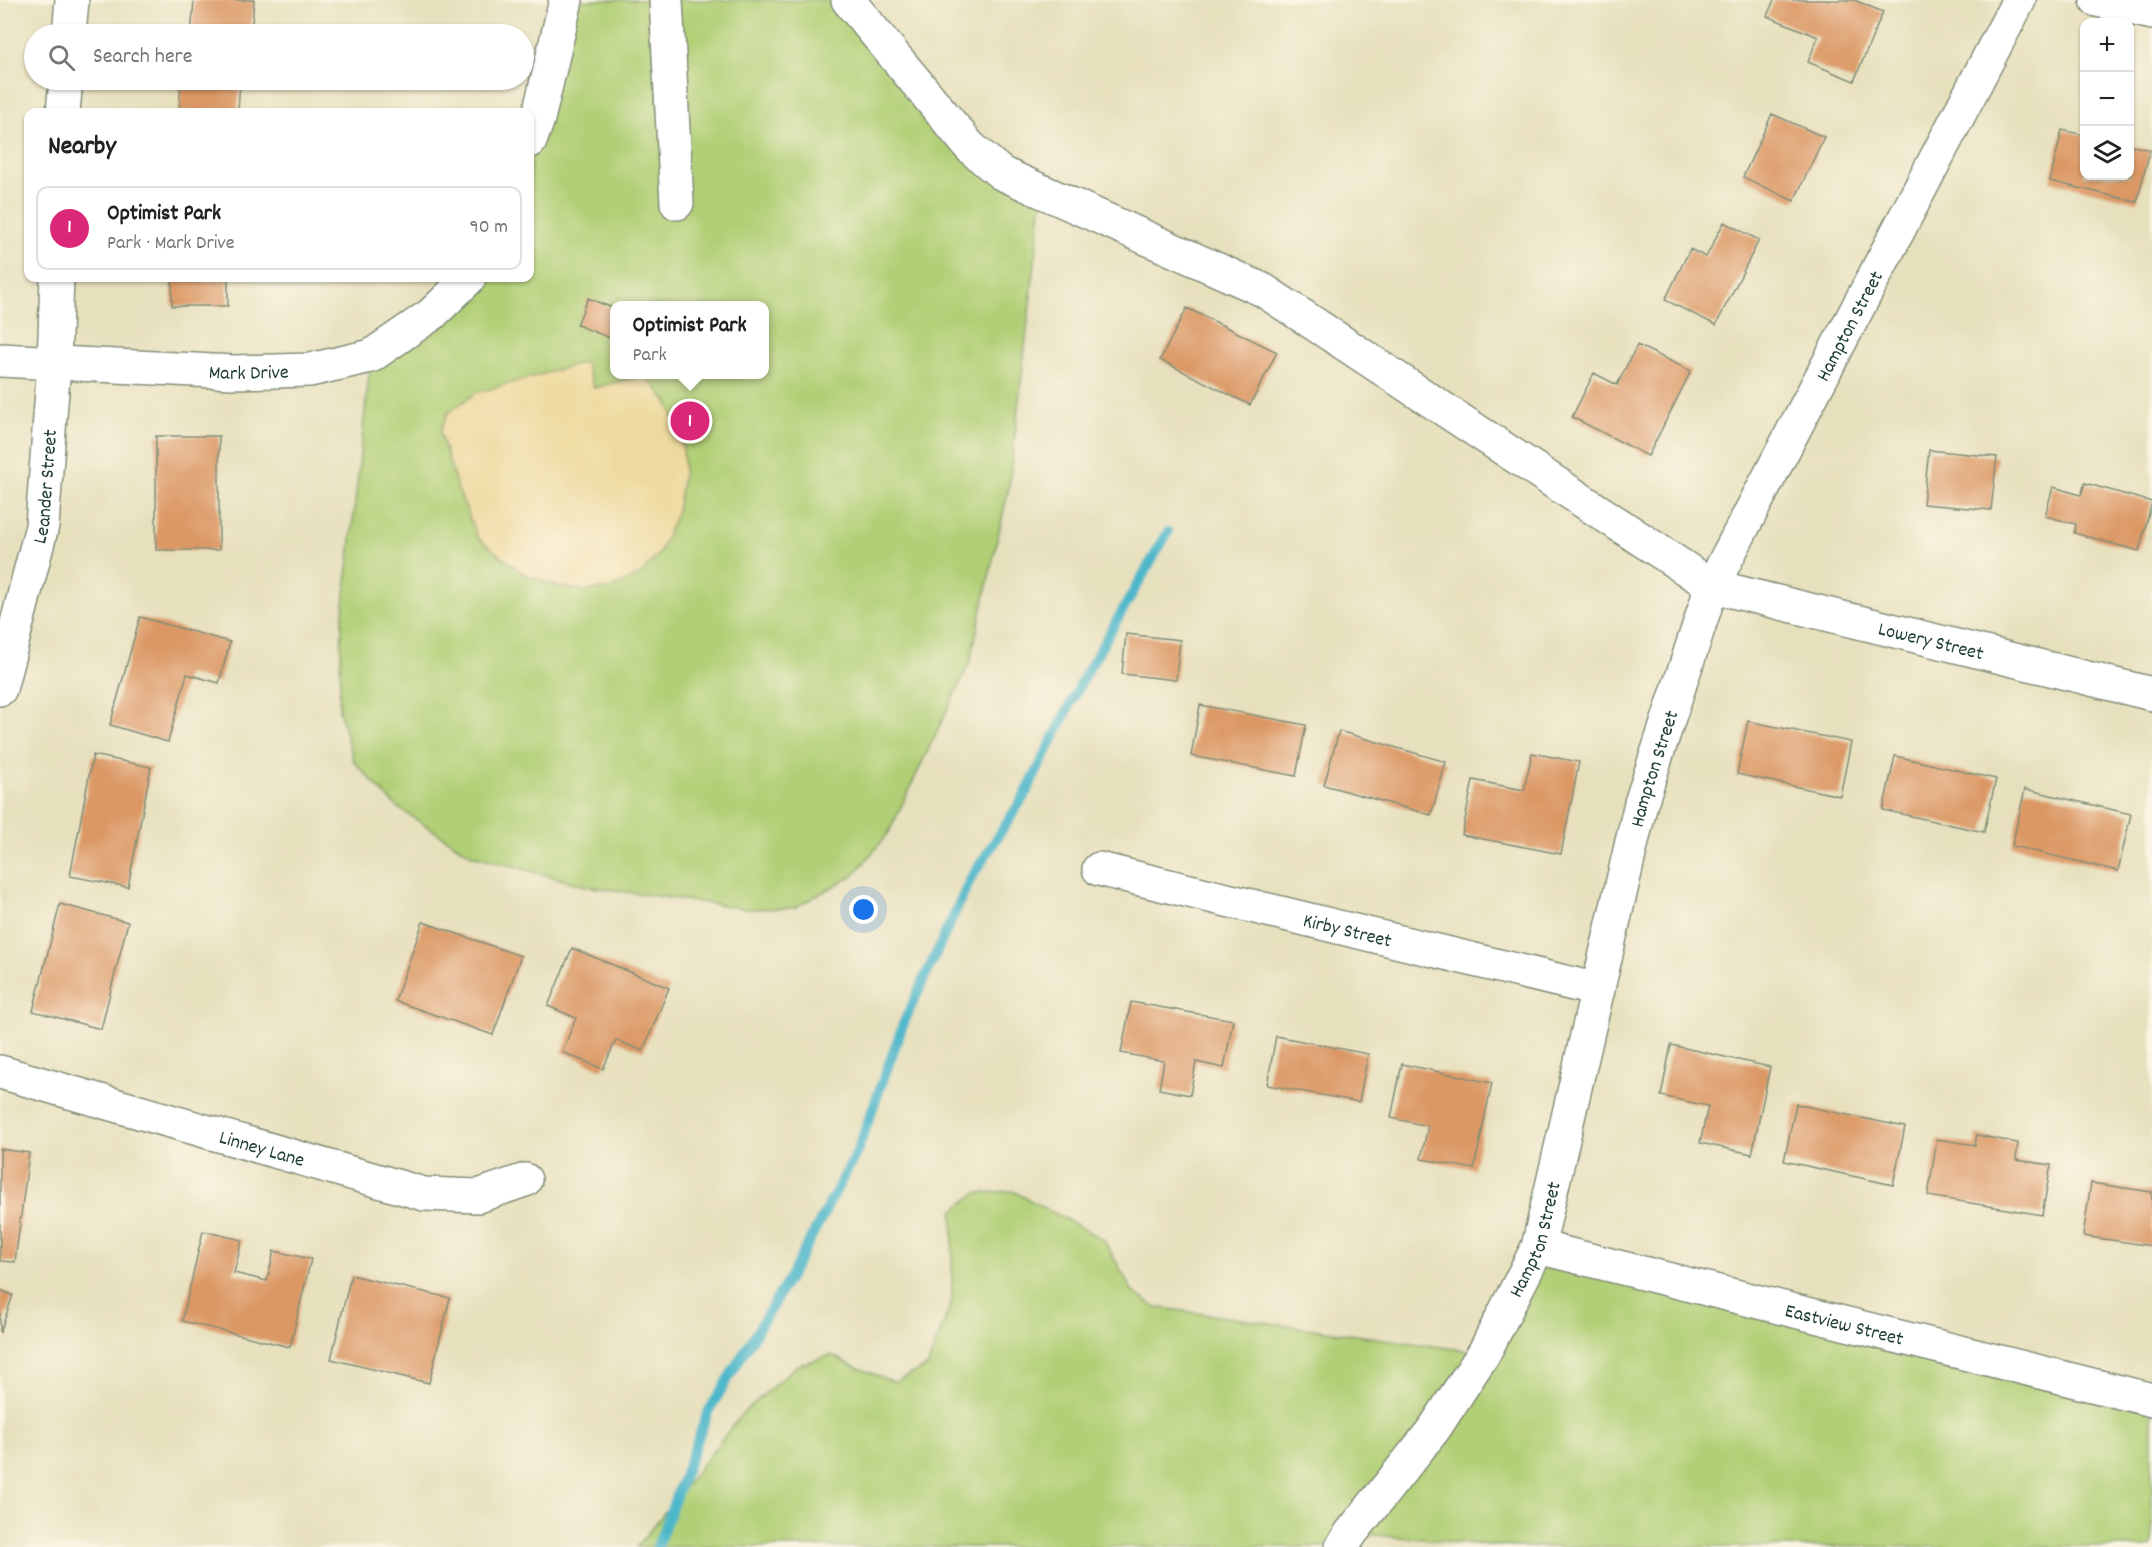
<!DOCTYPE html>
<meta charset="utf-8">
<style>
body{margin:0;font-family:Dekko,sans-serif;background:#f2f2f2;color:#222}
.controls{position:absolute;right:18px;top:18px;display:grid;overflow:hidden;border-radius:12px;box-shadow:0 2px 4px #0004}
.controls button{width:54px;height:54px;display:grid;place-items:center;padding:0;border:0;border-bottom:2px solid #e0e0e0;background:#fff;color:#222;font:30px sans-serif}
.you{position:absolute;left:864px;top:910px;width:21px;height:21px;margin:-15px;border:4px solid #fff;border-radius:50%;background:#1a73e8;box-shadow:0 0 0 9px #1a73e833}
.badge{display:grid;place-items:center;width:39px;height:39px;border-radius:50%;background:#db2777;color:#fff;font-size:20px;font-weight:700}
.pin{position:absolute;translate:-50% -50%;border:3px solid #fff;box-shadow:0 2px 6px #0006}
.popup{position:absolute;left:610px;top:301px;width:159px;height:78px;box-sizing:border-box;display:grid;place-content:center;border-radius:12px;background:#fff;filter:drop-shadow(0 2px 4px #0005);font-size:20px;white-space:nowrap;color:#767676}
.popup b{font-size:22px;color:#222}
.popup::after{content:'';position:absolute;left:50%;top:100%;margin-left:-12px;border:12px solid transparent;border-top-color:#fff}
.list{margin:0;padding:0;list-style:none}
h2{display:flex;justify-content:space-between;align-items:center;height:78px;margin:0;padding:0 24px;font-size:26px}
h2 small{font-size:20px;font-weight:400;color:#767676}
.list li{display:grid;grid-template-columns:39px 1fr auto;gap:18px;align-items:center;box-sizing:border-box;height:84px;margin:0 12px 12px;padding:0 12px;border:2px solid #e0e0e0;border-radius:12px}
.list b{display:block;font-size:22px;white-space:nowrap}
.list p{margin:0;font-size:20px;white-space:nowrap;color:#767676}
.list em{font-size:20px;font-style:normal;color:#767676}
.icon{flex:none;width:33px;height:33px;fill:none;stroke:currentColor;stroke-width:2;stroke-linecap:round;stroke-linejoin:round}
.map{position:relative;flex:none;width:2152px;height:1547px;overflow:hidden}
.search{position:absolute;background:#fff;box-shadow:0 2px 4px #0004;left:24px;top:24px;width:510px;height:66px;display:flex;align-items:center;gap:15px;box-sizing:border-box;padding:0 21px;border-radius:33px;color:#767676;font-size:22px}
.panel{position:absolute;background:#fff;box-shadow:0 2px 4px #0004;left:24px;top:108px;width:510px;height:174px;border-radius:12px}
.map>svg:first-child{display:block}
.green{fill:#b1cf76;stroke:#688655;stroke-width:1.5;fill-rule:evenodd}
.sand{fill:#eeda9e;stroke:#868c69;stroke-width:1.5}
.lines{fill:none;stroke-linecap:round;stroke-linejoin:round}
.stream{stroke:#4db7ca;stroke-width:10}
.building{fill:#db9865}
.minor-casing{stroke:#838e78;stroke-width:36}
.minor{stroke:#fff;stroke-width:33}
.labels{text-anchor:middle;stroke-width:6;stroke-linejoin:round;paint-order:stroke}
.street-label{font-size:20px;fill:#1f3d34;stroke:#fcf5e5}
</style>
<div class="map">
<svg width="2152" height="1547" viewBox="0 0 2152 1547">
<rect width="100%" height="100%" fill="#fcf5e5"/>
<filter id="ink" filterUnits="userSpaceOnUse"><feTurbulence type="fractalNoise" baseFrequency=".0167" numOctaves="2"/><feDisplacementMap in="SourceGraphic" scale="12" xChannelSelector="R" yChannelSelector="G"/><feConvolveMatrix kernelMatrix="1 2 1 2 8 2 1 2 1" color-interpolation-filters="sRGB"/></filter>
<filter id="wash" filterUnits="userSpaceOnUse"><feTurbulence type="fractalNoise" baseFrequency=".008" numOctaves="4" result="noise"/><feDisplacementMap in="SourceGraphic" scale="24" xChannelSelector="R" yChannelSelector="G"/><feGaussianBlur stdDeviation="1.35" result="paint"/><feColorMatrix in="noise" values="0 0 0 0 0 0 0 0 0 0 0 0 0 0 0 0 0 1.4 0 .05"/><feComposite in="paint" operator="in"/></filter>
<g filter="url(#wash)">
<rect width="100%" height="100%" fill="#e7e0bd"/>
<!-- green -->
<path class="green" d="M 566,0 L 848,0 L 970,147 L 1043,191 L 1009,487 L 970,662 L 888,834 L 853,876 L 794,908 L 748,909 L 586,886 L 472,855 L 398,808 L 354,762 L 339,711 L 342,623 L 371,356 L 469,278 L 530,278 L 530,141 ZM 615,306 L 765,306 L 765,374 L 615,374 Z
M 1013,1191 L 1104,1240 L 1133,1292 L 1155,1307 L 1484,1353 L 1538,1247 L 2152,1400 L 2152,1547 L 1514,1547 L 1351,1533 L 1342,1547 L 637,1547 L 742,1414 L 796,1366 L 831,1355 L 853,1366 L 894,1382 L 927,1367 L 952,1301 L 953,1211 L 976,1193 Z"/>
<!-- sand -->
<path class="sand" d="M 585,362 L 594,388 L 646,375 L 668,403 L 682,439 L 684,468 L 677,511 L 660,552 L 641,574 L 612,588 L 586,591 L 559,587 L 524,574 L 478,538 L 457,487 L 440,432 L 448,413 L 476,393 Z"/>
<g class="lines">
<!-- stream -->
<path class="stream" d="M 657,1547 L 708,1412 L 791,1275 L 857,1152 L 904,1022 L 971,878 L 1025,795 L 1084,677 L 1168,532"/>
</g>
<g id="blocks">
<!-- building -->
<path class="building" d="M 194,0 L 254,0 L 251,34 L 191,34 Z
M 1774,0 L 1854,0 L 1883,12 L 1854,81 L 1808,62 L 1818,37 L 1767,16 Z
M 181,80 L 240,80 L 238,112 L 179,112 Z
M 1772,114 L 1824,137 L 1794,201 L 1743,177 Z
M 2062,130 L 2084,135 L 2084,176 L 2130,176 L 2130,145 L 2150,150 L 2137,202 L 2050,181 Z
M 1724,222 L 1759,240 L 1716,325 L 1665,300 L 1690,249 L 1706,257 Z
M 172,278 L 228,278 L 228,306 L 172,306 Z
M 588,298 L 615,309 L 615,340 L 577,325 Z
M 1187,308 L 1277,352 L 1250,405 L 1160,360 Z
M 1637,345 L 1691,371 L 1648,456 L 1572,417 L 1594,373 L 1617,385 Z
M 156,436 L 219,436 L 219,550 L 156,550 Z
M 1929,450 L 1997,457 L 1991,510 L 1923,504 Z
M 2085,483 L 2152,502 L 2139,551 L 2074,533 L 2076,524 L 2045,516 L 2053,487 L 2081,495 Z
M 140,617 L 230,642 L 219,683 L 187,674 L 168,742 L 110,725 Z
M 1126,634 L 1180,640 L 1176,680 L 1122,674 Z
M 1200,705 L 1306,725 L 1296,776 L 1191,756 Z
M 1748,721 L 1851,742 L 1840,796 L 1737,774 Z
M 1339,731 L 1446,762 L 1431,815 L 1324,785 Z
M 1532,753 L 1579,762 L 1561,854 L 1462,835 L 1473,780 L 1524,790 Z
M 93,755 L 151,767 L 128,887 L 70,876 Z
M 1895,756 L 1996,779 L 1984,832 L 1883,810 Z
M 2025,789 L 2131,814 L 2118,871 L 2012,846 Z
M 60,904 L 128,922 L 101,1029 L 33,1011 Z
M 423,922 L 521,956 L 493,1035 L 395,1001 Z
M 572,948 L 669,988 L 643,1051 L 616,1040 L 603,1069 L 562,1052 L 576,1018 L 548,1006 Z
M 1131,1002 L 1233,1020 L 1224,1068 L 1196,1062 L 1190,1095 L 1159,1089 L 1164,1061 L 1121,1053 Z
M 1276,1036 L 1368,1054 L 1359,1102 L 1267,1085 Z
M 1671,1045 L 1770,1067 L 1752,1154 L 1700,1143 L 1708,1106 L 1661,1096 Z
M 1402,1064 L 1492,1083 L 1474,1169 L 1421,1159 L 1428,1126 L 1391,1118 Z
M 1796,1104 L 1905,1127 L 1893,1185 L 1784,1161 Z
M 1977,1135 L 2018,1143 L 2016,1160 L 2051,1165 L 2042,1215 L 1928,1196 L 1937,1139 L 1975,1145 Z
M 0,1149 L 29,1153 L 15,1262 L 0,1261 Z
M 2091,1183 L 2152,1192 L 2152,1246 L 2083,1236 Z
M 203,1231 L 242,1240 L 234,1273 L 267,1281 L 274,1251 L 311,1259 L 290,1347 L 182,1321 Z
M 351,1275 L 450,1298 L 429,1383 L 331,1359 Z
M 0,1290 L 13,1295 L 0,1333 Z"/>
</g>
</g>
<g filter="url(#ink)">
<use href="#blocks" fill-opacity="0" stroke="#838e78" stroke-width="1.5"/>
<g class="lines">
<defs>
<g id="minor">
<path d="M 666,0 L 677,203"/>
<path id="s1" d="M 848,0 L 970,147 L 1001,173 L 1263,290 L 1712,586 L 2152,694"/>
<path d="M 2097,0 L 2152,13"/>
<path d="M 69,34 L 72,0"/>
<path d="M 63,112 L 66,80"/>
<path d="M 530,141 L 538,119 L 566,0"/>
<path id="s2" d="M 0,360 L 233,372 L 310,370 L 371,356 L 432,314 L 469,278"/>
<path id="s3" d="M 0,689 L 42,526 L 54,363 L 57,278"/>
<path id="s4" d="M 1099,869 L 1598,990"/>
<path id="s5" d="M 0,1072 L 424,1194 L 478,1196 L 525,1180"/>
<path id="s6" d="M 1538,1247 L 2152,1400"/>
<path id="s7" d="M 1342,1547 L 1351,1533 L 1434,1429 L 1484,1353 L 1538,1247 L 1641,803 L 1712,586 L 2019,0"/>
</g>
</defs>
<!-- minor casing -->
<use href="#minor" class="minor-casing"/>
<!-- minor -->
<use href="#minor" class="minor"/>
</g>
</g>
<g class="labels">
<!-- street labels -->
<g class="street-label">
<text dy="7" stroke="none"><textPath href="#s7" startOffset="1338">Hampton Street</textPath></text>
<text dy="7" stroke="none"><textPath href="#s2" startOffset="249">Mark Drive</textPath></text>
<text dy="7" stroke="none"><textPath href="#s3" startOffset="208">Leander Street</textPath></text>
<text dy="7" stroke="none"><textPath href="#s1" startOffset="1282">Lowery Street</textPath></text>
<text dy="7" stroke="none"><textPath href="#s7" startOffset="852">Hampton Street</textPath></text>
<text dy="7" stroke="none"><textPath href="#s4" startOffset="256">Kirby Street</textPath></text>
<text dy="7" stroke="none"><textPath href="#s5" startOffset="273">Linney Lane</textPath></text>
<text dy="7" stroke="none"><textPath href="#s7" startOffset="366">Hampton Street</textPath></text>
<text dy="7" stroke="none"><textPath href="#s6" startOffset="316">Eastview Street</textPath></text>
</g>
</g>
</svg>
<div class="controls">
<button>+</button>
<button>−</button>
<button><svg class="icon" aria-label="layers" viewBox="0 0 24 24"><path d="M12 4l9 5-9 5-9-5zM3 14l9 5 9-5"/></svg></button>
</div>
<div class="you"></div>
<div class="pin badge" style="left:690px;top:421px">1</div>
<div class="popup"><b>Optimist Park</b>Park</div>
<div class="search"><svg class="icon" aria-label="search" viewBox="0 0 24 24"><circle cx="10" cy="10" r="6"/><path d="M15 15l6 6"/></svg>Search here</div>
<section class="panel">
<h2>Nearby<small></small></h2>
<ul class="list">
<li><span class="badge">1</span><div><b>Optimist Park</b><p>Park · Mark Drive</p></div><em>90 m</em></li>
</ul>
</section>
</div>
